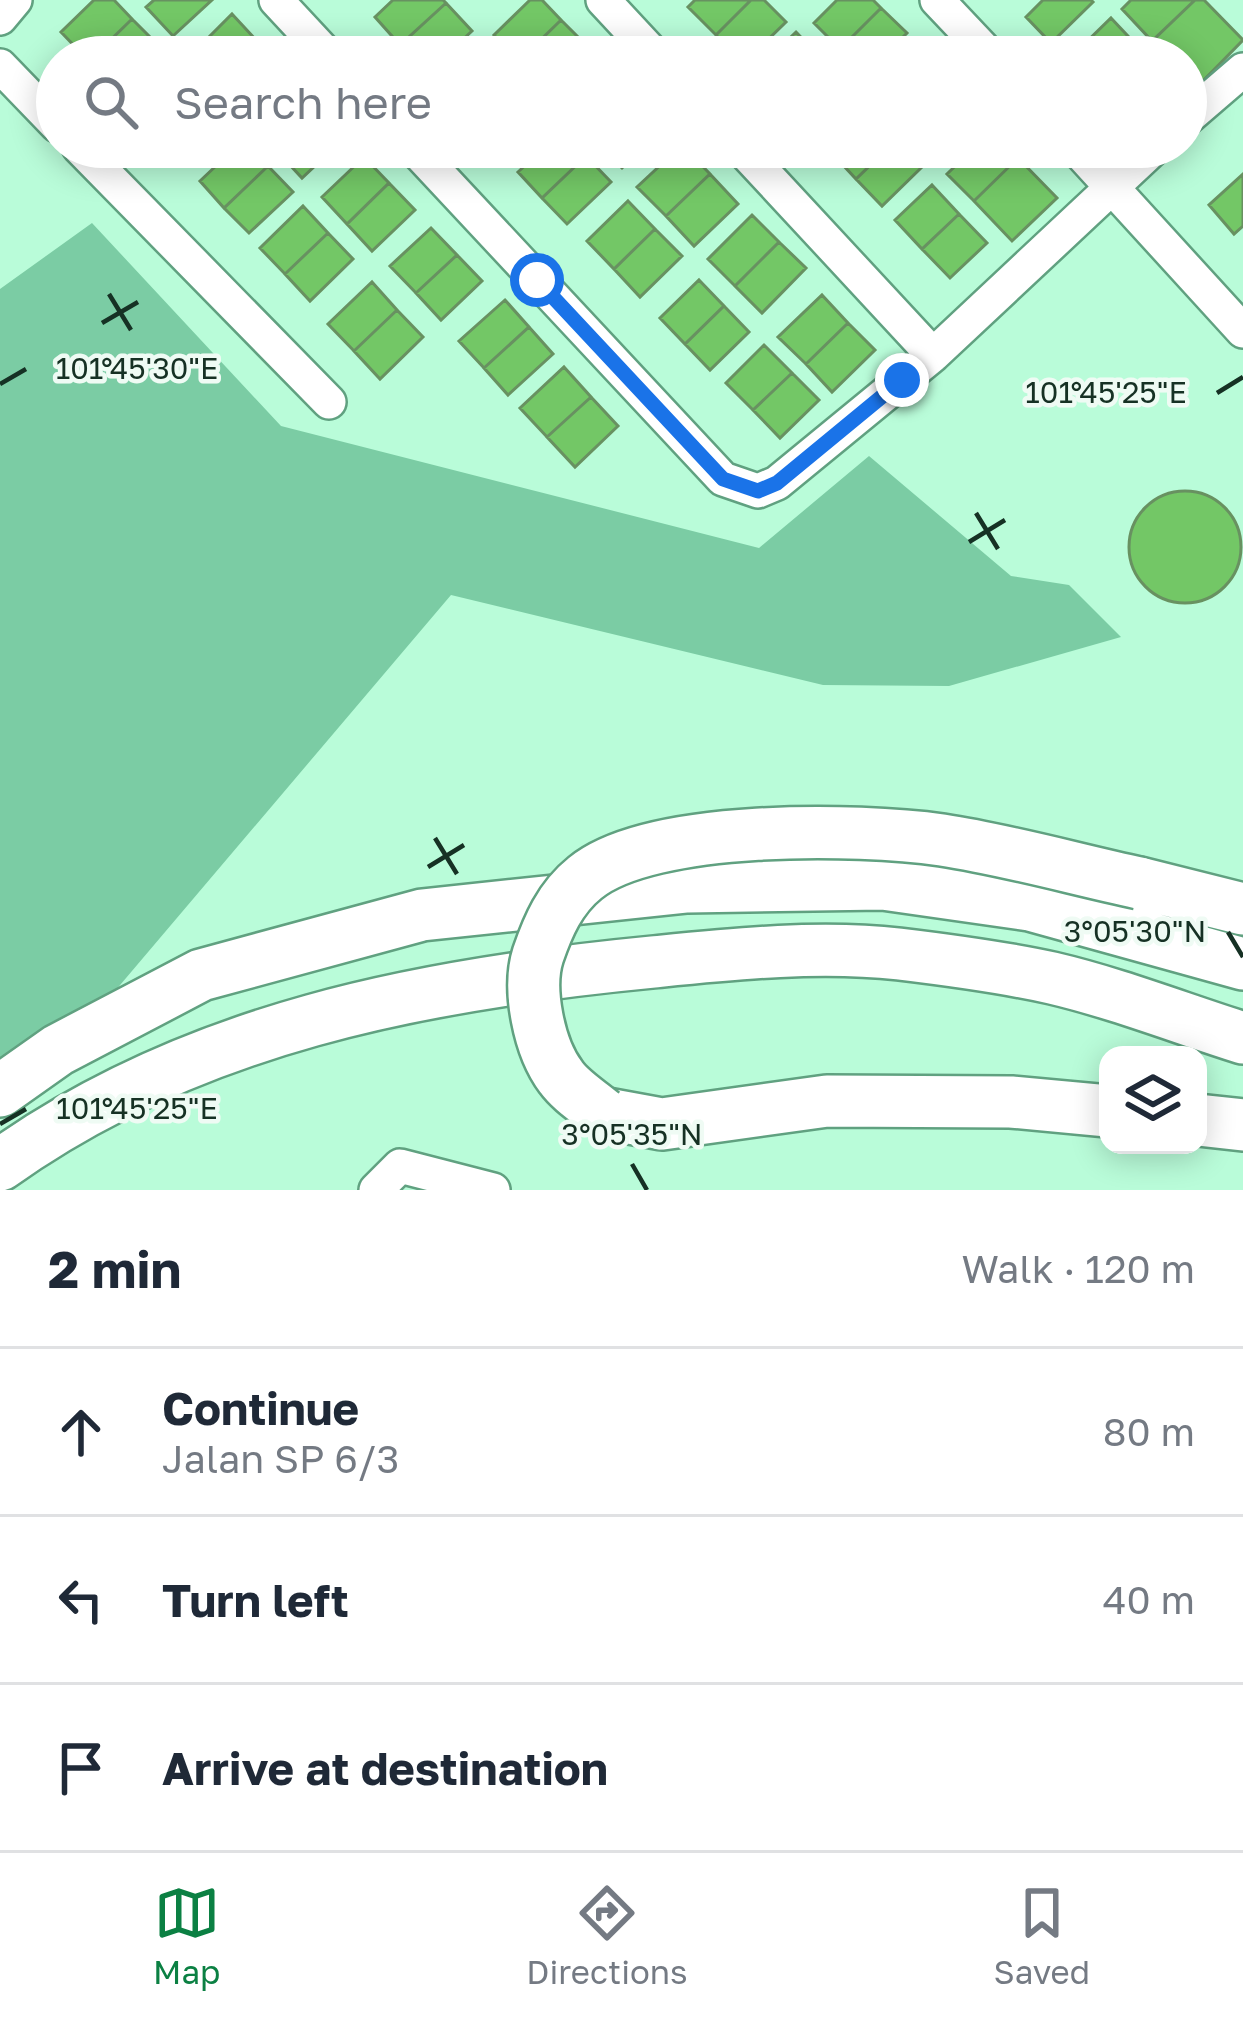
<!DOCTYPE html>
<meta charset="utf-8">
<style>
body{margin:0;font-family:"Golos Text",sans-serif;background:#f6f6f7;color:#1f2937}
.controls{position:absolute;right:36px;bottom:36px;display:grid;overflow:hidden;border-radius:24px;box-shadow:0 6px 30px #0003}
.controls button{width:108px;height:108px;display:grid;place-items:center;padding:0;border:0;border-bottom:3px solid #e0e1e3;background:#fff;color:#1f2937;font:60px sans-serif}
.stop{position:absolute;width:36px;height:36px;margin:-27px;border:9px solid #1a73e8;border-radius:50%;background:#fff}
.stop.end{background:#1a73e8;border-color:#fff;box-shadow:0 3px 12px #0008}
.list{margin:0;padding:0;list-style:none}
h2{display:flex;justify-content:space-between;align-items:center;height:156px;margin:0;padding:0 48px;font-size:51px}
h2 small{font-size:39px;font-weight:400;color:#747a83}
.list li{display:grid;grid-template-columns:78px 1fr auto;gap:36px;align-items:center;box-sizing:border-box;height:168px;padding:0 48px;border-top:3px solid #e0e1e3}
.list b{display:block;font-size:45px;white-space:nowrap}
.list p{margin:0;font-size:39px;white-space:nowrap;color:#747a83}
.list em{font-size:39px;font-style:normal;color:#747a83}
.icon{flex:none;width:66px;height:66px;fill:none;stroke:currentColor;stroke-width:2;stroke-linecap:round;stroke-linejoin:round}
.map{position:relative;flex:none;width:1243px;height:1190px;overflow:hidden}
.search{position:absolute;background:#fff;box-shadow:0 6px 30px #0003;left:36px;right:36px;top:36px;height:132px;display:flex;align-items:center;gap:30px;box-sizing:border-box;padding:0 42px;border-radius:66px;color:#747a83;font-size:45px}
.sheet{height:660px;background:#fff}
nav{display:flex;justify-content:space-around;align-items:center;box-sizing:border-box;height:168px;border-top:3px solid #e0e1e3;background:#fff;font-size:33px;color:#747a83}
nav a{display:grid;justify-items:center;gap:6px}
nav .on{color:#0b8043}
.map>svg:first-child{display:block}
.green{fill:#7bcca4}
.building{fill:#73c766;stroke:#689161;stroke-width:3}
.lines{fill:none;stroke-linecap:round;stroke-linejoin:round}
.minor-casing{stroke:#60a180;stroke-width:38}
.highway-casing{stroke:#60a180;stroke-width:56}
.minor{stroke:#fff;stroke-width:33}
.highway{stroke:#fff;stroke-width:51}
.highway-bridge-casing{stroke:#60a180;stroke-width:56;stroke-linecap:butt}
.highway-bridge{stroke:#fff;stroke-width:51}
.route{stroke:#1a73e8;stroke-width:15}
.ticks{fill:none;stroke:#163124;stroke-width:4.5}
.ticks-label{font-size:30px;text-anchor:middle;fill:#163124;stroke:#effbf4;stroke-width:9;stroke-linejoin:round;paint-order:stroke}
</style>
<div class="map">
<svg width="1243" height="1190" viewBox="0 0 1243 1190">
<rect width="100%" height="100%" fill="#b9fcd9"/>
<!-- green -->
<path class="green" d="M 92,223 L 281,426 L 759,548 L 869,456 L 1011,576 L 1069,585 L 1121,637 L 949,686 L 823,685 L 451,595 L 115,991 L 0,1064 L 0,289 Z"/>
<!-- building -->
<path class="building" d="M 94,0 L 114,0 L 132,19 L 93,57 L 85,57 L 61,32 Z
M 154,0 L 212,0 L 173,36 L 146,7 Z
M 393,0 L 443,0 L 446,3 L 400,45 L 375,17 Z
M 530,0 L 542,0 L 561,20 L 523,57 L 515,57 L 494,35 Z
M 695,0 L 751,0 L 716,35 L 688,7 Z
M 751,0 L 764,0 L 786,22 L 750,57 L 737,57 L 716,35 Z
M 837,0 L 873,0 L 881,8 L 840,49 L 814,23 Z
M 1043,0 L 1091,0 L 1093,2 L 1051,43 L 1026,17 Z
M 1131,0 L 1195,0 L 1152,41 L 1122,9 Z
M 1195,0 L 1204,0 L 1243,40 L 1196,88 L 1186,78 L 1186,57 L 1167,57 L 1152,41 Z
M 446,3 L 472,31 L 444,57 L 411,57 L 400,45 Z
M 881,8 L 907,33 L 883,57 L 848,57 L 840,49 Z
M 232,14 L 257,41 L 240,57 L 189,57 Z
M 1111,18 L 1141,50 L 1133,57 L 1071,57 Z
M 132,19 L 160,47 L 150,57 L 93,57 Z
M 561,20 L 587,46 L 575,57 L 523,57 Z
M 796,32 L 820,57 L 770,57 Z
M 236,147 L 250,147 L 268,166 L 224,208 L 200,181 Z
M 281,147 L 335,147 L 302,178 L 277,151 Z
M 545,147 L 577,147 L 586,156 L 542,198 L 518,172 Z
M 601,147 L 643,147 L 622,168 Z
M 680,147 L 684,147 L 710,174 L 666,216 L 637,187 Z
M 834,147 L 889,147 L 856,179 L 830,151 Z
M 889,147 L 905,147 L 923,166 L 882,206 L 856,179 Z
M 975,147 L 1007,147 L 1018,158 L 974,201 L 947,174 Z
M 586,156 L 611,182 L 567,224 L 542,198 Z
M 364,157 L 389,183 L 347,224 L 322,197 Z
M 1018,158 L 1057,198 L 1012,241 L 974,201 Z
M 268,166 L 293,192 L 249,233 L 224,208 Z
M 710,174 L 738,204 L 694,246 L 666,216 Z
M 1243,174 L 1243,226 L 1234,234 L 1209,205 Z
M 389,183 L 415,210 L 372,251 L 347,224 Z
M 932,185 L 959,214 L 922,249 L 895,220 Z
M 628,201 L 655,229 L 614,269 L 587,241 Z
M 303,206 L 328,233 L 285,274 L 260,248 Z
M 959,214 L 987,243 L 950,278 L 922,249 Z
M 752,215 L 779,242 L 735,286 L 708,259 Z
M 431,228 L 457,255 L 416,293 L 390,266 Z
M 655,229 L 682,256 L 640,297 L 614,269 Z
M 328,233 L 353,259 L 310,301 L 285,274 Z
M 779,242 L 806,268 L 762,313 L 735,286 Z
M 457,255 L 482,281 L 441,320 L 416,293 Z
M 699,280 L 724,306 L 685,344 L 660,318 Z
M 372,282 L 397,310 L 354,351 L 328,324 Z
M 822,295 L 848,323 L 806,364 L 778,337 Z
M 505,300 L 529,327 L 484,368 L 459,341 Z
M 724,306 L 749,332 L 710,370 L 685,344 Z
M 397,310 L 423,337 L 380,379 L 354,351 Z
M 848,323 L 875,350 L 832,392 L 806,364 Z
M 529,327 L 553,354 L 508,395 L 484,368 Z
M 764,345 L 792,373 L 753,410 L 726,383 Z
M 564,367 L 591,397 L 547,437 L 520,408 Z
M 792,373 L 819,400 L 780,438 L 753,410 Z
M 591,397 L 618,426 L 575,467 L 547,437 Z
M1129 547a56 56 0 1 1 112 0a56 56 0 1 1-112 0Z"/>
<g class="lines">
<defs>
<path id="minor" d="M 276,0 L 329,57
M 603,0 L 656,57
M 937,0 L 991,57
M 0,18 L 15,0
M 0,66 L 57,125
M 1186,119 L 1243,70
M 79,147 L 329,402
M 413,147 L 723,479 L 758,491 L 777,483 L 933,355 L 1155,147
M 740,147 L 933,355
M 1075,147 L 1243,331
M 376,1190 L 400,1166 L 493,1190"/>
<path id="highway" d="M 1139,883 L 1243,909
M 0,1091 L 58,1050 L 201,975 L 422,915 L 687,887 L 883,884 L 1030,905 L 1243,964
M 602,1113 L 662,1124 L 827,1101 L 1011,1102 L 1108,1111
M 1198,1120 L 1243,1125
M 0,1165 C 192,1028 423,984 653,962 C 733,954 818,945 899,954 C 949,960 1002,967 1052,978 C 1116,993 1180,1018 1243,1038"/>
</defs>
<!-- minor casing -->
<use href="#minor" class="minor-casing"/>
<!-- highway casing -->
<use href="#highway" class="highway-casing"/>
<!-- minor -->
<use href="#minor" class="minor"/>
<!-- highway -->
<use href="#highway" class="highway"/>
<defs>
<path id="highway-bridge" d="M 602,1113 C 589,1102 571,1091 561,1077 C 539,1048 527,989 538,955 C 548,926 560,898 585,878 C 651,824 859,828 942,840 C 1008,850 1074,869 1139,883"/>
</defs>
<!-- highway-bridge casing -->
<use href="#highway-bridge" class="highway-bridge-casing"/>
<!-- highway-bridge -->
<use href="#highway-bridge" class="highway-bridge"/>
</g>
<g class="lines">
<!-- route -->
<path class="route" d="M 537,280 L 723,479 L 758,491 L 777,483 L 902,380"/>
</g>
<!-- ticks -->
<path class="ticks" d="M 109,294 L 131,330M 102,323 L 138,302M 0,384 L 26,369M 1217,393 L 1243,377M 976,513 L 998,549M 969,542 L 1005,520M 435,838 L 457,874M 428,867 L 464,845M 1228,932 L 1243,957M 0,1124 L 26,1109M 632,1164 L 647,1190"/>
<g class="ticks-label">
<text x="137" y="379">101°45'30"E</text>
<text x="1106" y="403">101°45'25"E</text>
<text x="1135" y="942">3°05'30"N</text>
<text x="137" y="1119">101°45'25"E</text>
<text x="632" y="1145">3°05'35"N</text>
</g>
</svg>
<div class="controls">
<button><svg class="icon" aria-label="layers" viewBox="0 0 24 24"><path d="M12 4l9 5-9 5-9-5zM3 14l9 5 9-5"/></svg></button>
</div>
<div class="stop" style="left:537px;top:280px"></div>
<div class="stop end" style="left:902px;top:380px"></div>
<div class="search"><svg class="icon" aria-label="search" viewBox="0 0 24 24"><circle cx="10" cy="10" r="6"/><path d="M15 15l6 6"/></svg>Search here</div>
</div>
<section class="sheet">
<h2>2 min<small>Walk · 120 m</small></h2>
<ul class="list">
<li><svg class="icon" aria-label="ahead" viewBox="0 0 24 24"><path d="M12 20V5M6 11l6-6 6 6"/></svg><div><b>Continue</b><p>Jalan SP 6/3</p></div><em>80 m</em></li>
<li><svg class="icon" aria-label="left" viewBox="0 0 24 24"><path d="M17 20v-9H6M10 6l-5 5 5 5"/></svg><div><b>Turn left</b></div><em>40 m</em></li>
<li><svg class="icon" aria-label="arrive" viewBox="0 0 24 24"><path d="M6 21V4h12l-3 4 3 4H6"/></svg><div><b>Arrive at destination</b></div></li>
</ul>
</section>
<nav>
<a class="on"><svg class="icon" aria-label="map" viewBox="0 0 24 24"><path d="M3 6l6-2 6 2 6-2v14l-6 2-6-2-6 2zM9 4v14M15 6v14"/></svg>Map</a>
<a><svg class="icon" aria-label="directions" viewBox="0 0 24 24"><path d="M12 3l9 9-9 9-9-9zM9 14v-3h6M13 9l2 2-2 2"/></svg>Directions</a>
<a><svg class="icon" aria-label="saved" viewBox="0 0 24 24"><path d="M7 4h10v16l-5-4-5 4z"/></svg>Saved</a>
</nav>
